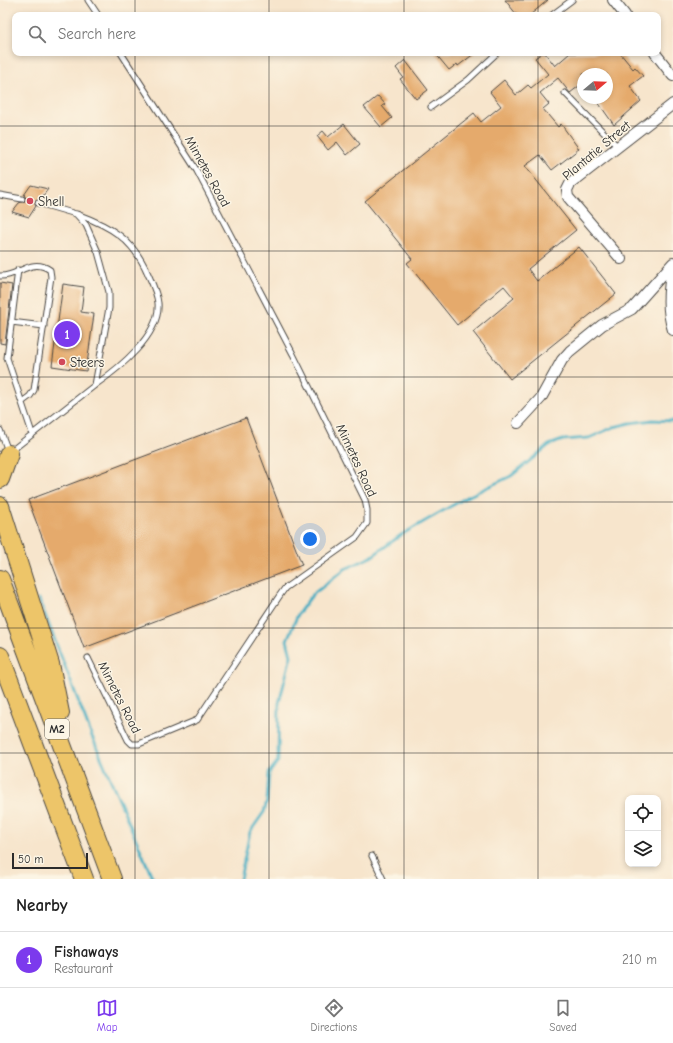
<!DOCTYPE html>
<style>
body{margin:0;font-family:"Comic Neue",sans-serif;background:#f2f2f2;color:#222}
.controls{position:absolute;right:12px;bottom:12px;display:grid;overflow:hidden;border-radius:8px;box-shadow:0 2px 6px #0003}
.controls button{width:36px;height:36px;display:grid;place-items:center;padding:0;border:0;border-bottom:1px solid #e0e0e0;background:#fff;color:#222;font:20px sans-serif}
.compass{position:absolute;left:577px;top:68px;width:36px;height:36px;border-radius:50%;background:#fff;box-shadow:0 2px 6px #0003;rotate:71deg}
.scale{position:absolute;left:12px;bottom:10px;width:76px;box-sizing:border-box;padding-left:4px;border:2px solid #2b2b2b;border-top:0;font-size:11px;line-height:14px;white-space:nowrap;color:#2b2b2b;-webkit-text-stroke:3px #fcf5e5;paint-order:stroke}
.you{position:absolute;left:310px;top:539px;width:14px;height:14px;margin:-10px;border:3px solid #fff;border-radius:50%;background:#1a73e8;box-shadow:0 0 0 6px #1a73e833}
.badge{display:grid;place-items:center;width:26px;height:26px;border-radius:50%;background:#7c3aed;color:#fff;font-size:13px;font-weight:700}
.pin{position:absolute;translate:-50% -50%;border:2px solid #fff;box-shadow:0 1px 4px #0006}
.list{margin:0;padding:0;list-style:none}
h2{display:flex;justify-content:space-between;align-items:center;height:52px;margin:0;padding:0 16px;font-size:17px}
h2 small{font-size:13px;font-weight:400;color:#767676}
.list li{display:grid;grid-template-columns:26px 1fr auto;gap:12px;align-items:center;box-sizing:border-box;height:56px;padding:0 16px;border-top:1px solid #e0e0e0}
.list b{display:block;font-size:15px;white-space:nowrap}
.list p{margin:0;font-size:13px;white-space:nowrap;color:#767676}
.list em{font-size:13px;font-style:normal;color:#767676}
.icon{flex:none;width:22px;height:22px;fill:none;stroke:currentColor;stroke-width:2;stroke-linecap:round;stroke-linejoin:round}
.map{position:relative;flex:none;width:673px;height:879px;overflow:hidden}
.search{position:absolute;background:#fff;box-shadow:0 2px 6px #0003;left:12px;right:12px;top:12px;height:44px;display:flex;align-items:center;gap:10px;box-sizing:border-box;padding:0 14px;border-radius:8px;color:#767676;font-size:15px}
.sheet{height:108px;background:#fff}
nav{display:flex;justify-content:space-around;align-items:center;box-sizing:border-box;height:56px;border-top:1px solid #e0e0e0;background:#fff;font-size:11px;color:#767676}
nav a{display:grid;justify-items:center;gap:2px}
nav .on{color:#7c3aed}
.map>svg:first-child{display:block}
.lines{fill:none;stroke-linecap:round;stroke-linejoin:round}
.stream{stroke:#44aec3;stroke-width:3}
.building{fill:#e5aa6c}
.service-casing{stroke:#4a4743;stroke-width:7}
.minor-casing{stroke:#4a4743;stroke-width:12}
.motorway-casing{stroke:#4a4743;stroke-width:20}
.service{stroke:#fff;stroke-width:5}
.minor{stroke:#fff;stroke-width:10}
.motorway{stroke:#edc569;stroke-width:18}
.grid{fill:none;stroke:#2b2b2b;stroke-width:1;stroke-opacity:0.55}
.poi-dot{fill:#d1495b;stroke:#fcf5e5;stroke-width:1.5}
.labels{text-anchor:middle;stroke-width:3;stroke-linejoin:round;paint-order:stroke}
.shield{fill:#fcf5e5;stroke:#6a6863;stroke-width:1}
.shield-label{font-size:12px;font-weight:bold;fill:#2b2b2b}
.street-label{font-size:13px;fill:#2b2b2b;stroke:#fcf5e5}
.poi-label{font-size:13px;fill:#2b2b2b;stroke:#fcf5e5;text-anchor:start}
</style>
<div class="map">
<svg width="673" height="879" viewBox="0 0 673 879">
<rect width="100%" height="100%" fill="#fcf5e5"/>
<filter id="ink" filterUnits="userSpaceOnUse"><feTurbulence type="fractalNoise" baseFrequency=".025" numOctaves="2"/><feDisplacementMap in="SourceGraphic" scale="8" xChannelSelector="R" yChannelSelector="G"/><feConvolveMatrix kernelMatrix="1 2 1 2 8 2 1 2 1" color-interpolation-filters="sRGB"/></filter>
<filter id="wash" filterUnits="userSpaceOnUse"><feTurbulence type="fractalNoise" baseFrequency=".012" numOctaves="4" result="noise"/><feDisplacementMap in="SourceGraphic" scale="16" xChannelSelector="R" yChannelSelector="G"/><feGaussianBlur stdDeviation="0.9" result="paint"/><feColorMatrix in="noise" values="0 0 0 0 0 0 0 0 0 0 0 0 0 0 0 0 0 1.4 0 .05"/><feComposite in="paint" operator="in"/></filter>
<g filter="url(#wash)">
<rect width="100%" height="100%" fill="#f7e5cc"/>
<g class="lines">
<!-- stream -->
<path class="stream" d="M 39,599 L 91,734 L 153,879
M 240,879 L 250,832 L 264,812 L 267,801 L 269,773 L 278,761 L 279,703 L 291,656 L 287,640 L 298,614 L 312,595 L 345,569 L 371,557 L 401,535 L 467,497 L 511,476 L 549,445 L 563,440 L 589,438 L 614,427 L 630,423 L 653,420 L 673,421"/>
</g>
<g id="blocks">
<!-- building -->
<path class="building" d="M 505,0 L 548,0 L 530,15 L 517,15 Z
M 435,53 L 475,53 L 458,66 L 457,64 L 449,70 Z
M 542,53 L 545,53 L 555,66 L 570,53 L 620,53 L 633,69 L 635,67 L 643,76 L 630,86 L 641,101 L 614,125 L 595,98 L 607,98 L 607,74 L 583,74 L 583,83 L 570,93 L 558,78 L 540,93 L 549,104 L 543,109 L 558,127 L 561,124 L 579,149 L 552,170 L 540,155 L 525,166 L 576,230 L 528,269 L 537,281 L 579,247 L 616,294 L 510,379 L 473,332 L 514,298 L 504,286 L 457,325 L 407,263 L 412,259 L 365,201 L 474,113 L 481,122 L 501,106 L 490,92 L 504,80 L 516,95 L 528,85 L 531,88 L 548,74 L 535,58 Z
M 405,60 L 428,90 L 416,99 L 400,79 L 403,77 L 396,68 Z
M 378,96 L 385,104 L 382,106 L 392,118 L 381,127 L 364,107 Z
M 344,124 L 360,144 L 347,155 L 337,142 L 328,150 L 317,136 L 323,131 L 328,137 Z
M 31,185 L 48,189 L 40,200 L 35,200 L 36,206 L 29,217 L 12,212 L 19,203 L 25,201 L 26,198 L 24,195 Z
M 0,283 L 12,285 L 5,344 L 0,343 Z
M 63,284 L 84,287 L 81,312 L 94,314 L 86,371 L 52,366 Z
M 246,418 L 302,565 L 84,648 L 28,500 Z"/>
</g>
</g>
<g filter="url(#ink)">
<use href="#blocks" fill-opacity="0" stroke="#4a4743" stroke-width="1"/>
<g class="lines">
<defs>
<path id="service" d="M 88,0 L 98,15
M 552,15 L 572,0
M 565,93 L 618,147
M 431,107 L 468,80 L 497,53
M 0,195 L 22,199
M 77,214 C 112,227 133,239 148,274 C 152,283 157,293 158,303 C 161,335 118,369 95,385
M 18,270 L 7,358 L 32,433
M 0,276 C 18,277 31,257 50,270 L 51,277 L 34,390 L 30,396 L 22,402
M 11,322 L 44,326
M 0,430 L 8,451
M 11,451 L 95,385 L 109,308 L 109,292 L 98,252 L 86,225 L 76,214 L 38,203
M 88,658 L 128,740 L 132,744 L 139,744 L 197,720 L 280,595 L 285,588 L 357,537 L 367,523 L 367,510 L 365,500 L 293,354 L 197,171 L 121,53
M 372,856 L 383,879"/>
<path id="minor" d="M 613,0 L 625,15
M 655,53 L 673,76
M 621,259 L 568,197 L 567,190 L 570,184 L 673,104
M 673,266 C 668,287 666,309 673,330
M 518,423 L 541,398 L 562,360 L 570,351 L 602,325 L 632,309 L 673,263"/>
<path id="motorway" d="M 0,479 L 9,454
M 0,506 L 50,664 L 60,713
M 0,579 L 112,879
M 0,656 L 84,879"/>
</defs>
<!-- service casing -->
<use href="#service" class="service-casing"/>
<!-- minor casing -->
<use href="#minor" class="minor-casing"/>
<!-- motorway casing -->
<use href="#motorway" class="motorway-casing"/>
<!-- service -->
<use href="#service" class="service"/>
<!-- minor -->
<use href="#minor" class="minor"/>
<!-- motorway -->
<use href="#motorway" class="motorway"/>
</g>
</g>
<!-- grid -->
<path class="grid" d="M 135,0 L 135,15M 269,0 L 269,15M 404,0 L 404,15M 538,0 L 538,15M 135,53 L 135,879M 269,53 L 269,879M 404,53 L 404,879M 538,53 L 538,879M 0,126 L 673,126M 0,251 L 673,251M 0,377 L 673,377M 0,502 L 673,502M 0,628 L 673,628M 0,753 L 673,753"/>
<!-- markers -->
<g class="poi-dot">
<circle cx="30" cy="201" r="4"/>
<circle cx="62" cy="362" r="4"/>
</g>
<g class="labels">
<!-- shield labels -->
<rect class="shield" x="45" y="719" width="24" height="20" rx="3"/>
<g class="shield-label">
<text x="57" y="733">M2</text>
</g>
<!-- street labels -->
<g class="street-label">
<text transform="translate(596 150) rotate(-40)" y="5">Plantatie Street</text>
<text transform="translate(208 171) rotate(61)" y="5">Mimetes Road</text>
<text transform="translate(357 460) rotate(65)" y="5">Mimetes Road</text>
<text transform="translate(120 697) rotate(63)" y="5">Mimetes Road</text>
</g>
<!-- poi labels -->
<g class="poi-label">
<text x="38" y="206">Shell</text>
<text x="70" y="367">Steers</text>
</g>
</g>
</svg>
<div class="controls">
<button><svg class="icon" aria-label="locate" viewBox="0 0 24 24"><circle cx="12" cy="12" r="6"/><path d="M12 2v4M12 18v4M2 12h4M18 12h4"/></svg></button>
<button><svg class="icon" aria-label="layers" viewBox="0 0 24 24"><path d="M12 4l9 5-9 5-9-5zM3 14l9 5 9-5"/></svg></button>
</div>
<svg class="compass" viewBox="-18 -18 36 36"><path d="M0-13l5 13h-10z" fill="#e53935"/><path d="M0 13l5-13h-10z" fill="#767676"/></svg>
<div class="scale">50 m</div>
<div class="you"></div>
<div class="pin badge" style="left:67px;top:334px">1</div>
<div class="search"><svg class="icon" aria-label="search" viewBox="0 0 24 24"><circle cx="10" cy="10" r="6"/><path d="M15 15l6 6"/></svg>Search here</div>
</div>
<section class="sheet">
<h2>Nearby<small></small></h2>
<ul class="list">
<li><span class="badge">1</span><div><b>Fishaways</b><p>Restaurant</p></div><em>210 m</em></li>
</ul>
</section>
<nav>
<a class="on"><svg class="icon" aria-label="map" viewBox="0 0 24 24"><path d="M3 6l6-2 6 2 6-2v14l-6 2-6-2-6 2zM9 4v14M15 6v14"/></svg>Map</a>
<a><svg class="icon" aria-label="directions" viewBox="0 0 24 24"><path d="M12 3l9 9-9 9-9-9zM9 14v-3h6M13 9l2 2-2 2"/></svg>Directions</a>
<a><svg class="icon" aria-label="saved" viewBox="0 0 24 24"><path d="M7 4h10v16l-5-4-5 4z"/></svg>Saved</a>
</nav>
